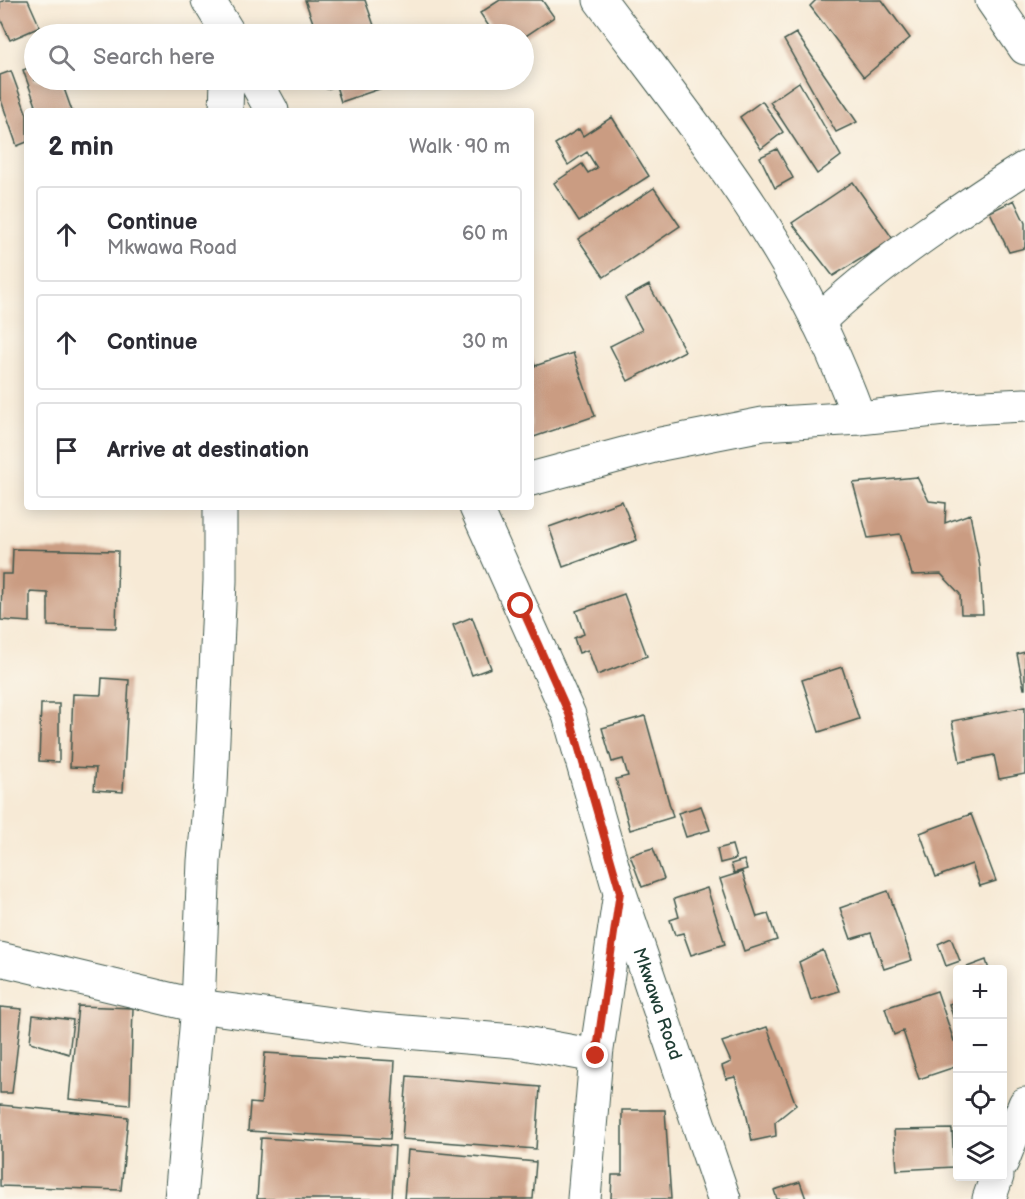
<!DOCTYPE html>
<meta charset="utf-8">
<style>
body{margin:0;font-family:"Balsamiq Sans",sans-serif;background:#f7f7f7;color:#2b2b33}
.controls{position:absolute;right:18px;bottom:18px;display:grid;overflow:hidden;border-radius:6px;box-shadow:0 3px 15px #0003}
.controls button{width:54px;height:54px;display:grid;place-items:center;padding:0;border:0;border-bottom:2px solid #e1e1e2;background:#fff;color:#2b2b33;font:30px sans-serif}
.stop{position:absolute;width:18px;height:18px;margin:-14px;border:4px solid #c8321e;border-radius:50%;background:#fff}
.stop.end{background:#c8321e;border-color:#fff;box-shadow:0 2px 6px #0008}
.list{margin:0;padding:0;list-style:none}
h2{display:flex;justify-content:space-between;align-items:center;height:78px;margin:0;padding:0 24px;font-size:26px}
h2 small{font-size:20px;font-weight:400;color:#7c7c81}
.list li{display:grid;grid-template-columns:39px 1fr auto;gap:18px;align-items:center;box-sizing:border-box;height:96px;margin:0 12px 12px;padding:0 12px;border:2px solid #e1e1e2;border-radius:6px}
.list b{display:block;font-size:22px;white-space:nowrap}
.list p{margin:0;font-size:20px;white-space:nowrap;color:#7c7c81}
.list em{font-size:20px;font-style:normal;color:#7c7c81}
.icon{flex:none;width:33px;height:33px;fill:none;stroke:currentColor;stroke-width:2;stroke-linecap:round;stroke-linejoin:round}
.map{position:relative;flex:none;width:1025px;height:1199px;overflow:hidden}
.search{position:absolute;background:#fff;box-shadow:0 3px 15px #0003;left:24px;top:24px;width:510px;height:66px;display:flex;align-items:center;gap:15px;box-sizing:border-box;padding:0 21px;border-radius:33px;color:#7c7c81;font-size:22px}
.panel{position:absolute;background:#fff;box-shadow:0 3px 15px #0003;left:24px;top:108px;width:510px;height:402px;border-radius:6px}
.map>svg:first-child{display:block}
.building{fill:#ca9c82}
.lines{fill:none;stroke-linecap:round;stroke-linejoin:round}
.minor-casing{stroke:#3f574c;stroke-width:35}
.major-casing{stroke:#3f574c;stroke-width:35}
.minor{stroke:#fff;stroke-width:33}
.major{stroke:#fff;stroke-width:33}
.route{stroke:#c8321e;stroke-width:8}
.labels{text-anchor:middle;stroke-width:4.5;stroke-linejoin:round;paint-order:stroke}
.street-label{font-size:18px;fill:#1f3d34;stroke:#fbf7ec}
</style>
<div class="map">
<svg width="1025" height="1199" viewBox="0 0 1025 1199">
<rect width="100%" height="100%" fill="#fbf7ec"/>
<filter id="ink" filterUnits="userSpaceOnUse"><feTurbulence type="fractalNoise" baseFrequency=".0167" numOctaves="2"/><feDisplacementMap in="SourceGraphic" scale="12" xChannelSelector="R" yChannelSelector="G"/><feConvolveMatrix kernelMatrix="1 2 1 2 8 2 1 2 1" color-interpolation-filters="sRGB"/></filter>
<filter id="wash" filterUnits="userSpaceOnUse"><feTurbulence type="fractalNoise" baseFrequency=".008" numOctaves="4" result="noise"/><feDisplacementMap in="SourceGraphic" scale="24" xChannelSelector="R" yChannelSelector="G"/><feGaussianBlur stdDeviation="1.35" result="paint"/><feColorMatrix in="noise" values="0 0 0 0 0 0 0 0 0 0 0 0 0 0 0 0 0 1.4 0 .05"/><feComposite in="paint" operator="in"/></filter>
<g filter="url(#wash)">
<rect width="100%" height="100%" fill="#f7ead6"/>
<g id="blocks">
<!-- building -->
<path class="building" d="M 6,0 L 28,0 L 40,27 L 10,40 L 0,18 L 0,2 Z
M 305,0 L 365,0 L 377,34 L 317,34 Z
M 500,0 L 542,0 L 554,17 L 524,37 L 524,34 L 494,34 L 480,13 Z
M 816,0 L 882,0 L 910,38 L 864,77 L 810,6 Z
M 796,33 L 857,122 L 836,132 L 784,40 Z
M 34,66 L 34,80 L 61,80 L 72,111 L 38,111 L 23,70 Z
M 11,71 L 27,115 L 27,142 L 17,146 L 0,97 L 0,75 Z
M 324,80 L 393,80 L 394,84 L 341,102 L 336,86 L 327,89 Z
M 799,82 L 841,156 L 817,174 L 770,102 Z
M 762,101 L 783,132 L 761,149 L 740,117 Z
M 612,117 L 649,176 L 579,221 L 554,183 L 582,164 L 588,173 L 597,168 L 587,152 L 568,165 L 555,144 L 579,129 L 583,136 Z
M 777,149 L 793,178 L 775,188 L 760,157 Z
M 853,182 L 893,239 L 833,276 L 792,223 Z
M 654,188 L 680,226 L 604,277 L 578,239 Z
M 1014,200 L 1025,223 L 1025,248 L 1009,252 L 990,212 Z
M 649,285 L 685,351 L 628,381 L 610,346 L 642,330 L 625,298 Z
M 573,353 L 595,416 L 531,438 L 531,355 L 535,366 Z
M 917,477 L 929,501 L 946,503 L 945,523 L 970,514 L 980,566 L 983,614 L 961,614 L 960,594 L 941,574 L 912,575 L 900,534 L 868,538 L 853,483 Z
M 622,501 L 637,540 L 563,567 L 549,527 Z
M 13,549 L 118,551 L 116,628 L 48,626 L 48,593 L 30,592 L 30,622 L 1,620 L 2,574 L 12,574 Z
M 624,594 L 647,656 L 597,675 L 588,650 L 579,653 L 574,638 L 584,634 L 576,611 Z
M 472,617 L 491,668 L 472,675 L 453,625 Z
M 1025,652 L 1025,689 L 1024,689 L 1017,654 Z
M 842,667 L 859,719 L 819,732 L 802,680 Z
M 102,678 L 129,680 L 123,792 L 94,790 L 96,768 L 70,767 L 73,694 L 101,695 Z
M 41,704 L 59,704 L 59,762 L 39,761 Z
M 1025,707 L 1025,774 L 999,779 L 994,755 L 960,762 L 952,721 Z
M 645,716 L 673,817 L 630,830 L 616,779 L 628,776 L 623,759 L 612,762 L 602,728 Z
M 701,806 L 710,830 L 686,837 L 678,813 Z
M 971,814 L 996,881 L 980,886 L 972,864 L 936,877 L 920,833 Z
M 732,845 L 736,859 L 720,863 L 717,849 Z
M 653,848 L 664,879 L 642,887 L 630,855 Z
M 744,860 L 747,869 L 734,873 L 731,864 Z
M 742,872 L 757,917 L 768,914 L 777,940 L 744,951 L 720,879 Z
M 707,888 L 725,944 L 691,955 L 683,933 L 675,935 L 670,920 L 679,917 L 674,899 Z
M 888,891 L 912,960 L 884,969 L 871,933 L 851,939 L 840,908 Z
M 951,938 L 960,961 L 946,966 L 938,944 Z
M 823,950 L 839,991 L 811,1000 L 799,962 Z
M 986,960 L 989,970 L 968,970 L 967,967 Z
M 937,991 L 954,1041 L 958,1040 L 958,1066 L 919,1079 L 903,1031 L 894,1035 L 885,1008 Z
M 958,1001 L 958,1028 L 957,1028 L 949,1004 Z
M 78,1006 L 133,1008 L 130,1105 L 69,1099 Z
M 0,1007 L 22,1009 L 12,1093 L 0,1093 Z
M 33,1015 L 73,1020 L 69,1054 L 30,1042 Z
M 767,1027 L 796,1105 L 775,1122 L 776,1136 L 752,1141 L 745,1107 L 735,1077 L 726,1079 L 722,1066 L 731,1062 L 722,1042 Z
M 265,1053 L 395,1061 L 390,1139 L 248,1131 L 250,1103 L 261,1104 Z
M 407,1076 L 540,1087 L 536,1149 L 402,1139 Z
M 0,1105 L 128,1117 L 121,1190 L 0,1186 Z
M 622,1110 L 665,1110 L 671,1199 L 611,1199 L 612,1175 L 622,1175 Z
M 952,1129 L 954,1167 L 897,1170 L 894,1130 Z
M 261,1138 L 395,1146 L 392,1199 L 257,1199 Z
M 408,1150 L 536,1162 L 533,1199 L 404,1199 Z
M 800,1182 L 806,1199 L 777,1199 L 774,1190 Z"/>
</g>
</g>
<g filter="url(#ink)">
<use href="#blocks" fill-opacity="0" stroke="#3f574c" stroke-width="1.5"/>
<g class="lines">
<defs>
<g id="minor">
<path d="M 208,0 L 229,34"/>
<path d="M 600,0 C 664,85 731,169 785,260 C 815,310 839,364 859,418"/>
<path d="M 255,80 L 272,111"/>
<path d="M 226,111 L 227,80"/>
<path d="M 818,322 C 851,289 887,262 925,235 C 958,212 991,189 1025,168"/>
<path d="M 531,479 L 661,444 L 763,424 L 859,418 L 944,409 L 1025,405"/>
<path id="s1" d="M 476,507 L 569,715 L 620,893 L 724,1199"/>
<path d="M 0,959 L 198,1006 L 369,1029 L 514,1041 L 596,1056"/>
<path d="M 1002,1162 L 1025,1104"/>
<path d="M 181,1199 L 198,1006 L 204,861 L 211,784 L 220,581 L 220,507"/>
<path d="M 584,1199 L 596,1056 L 619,900"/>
<path d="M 989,1199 L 997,1176"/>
</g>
<path id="major" d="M 992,0 L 1025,48"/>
</defs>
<!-- minor casing -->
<use href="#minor" class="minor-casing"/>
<!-- major casing -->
<use href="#major" class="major-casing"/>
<!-- minor -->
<use href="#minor" class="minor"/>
<!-- major -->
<use href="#major" class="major"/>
</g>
</g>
<g class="lines" filter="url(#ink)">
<!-- route -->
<path class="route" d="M 521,606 L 569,714 L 620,892 L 596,1056"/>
</g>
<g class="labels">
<!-- street labels -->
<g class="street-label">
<text dy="6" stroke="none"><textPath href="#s1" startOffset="530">Mkwawa Road</textPath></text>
</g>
</g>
</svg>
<div class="controls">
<button>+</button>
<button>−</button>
<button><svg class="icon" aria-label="locate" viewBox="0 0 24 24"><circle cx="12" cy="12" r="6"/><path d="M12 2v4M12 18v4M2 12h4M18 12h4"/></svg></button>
<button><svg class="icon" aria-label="layers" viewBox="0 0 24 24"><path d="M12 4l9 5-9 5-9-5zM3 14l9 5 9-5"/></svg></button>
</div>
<div class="stop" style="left:521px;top:606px"></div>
<div class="stop end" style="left:596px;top:1056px"></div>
<div class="search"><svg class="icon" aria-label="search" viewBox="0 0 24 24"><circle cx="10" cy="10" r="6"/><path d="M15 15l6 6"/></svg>Search here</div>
<section class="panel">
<h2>2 min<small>Walk · 90 m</small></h2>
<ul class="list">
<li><svg class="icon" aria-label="ahead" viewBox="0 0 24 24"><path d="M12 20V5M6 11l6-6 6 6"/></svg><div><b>Continue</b><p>Mkwawa Road</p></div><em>60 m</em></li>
<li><svg class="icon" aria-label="ahead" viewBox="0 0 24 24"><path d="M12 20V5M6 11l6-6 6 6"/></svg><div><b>Continue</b></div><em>30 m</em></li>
<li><svg class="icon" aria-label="arrive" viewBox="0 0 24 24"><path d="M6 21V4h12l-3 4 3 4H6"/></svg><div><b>Arrive at destination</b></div></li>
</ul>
</section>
</div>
